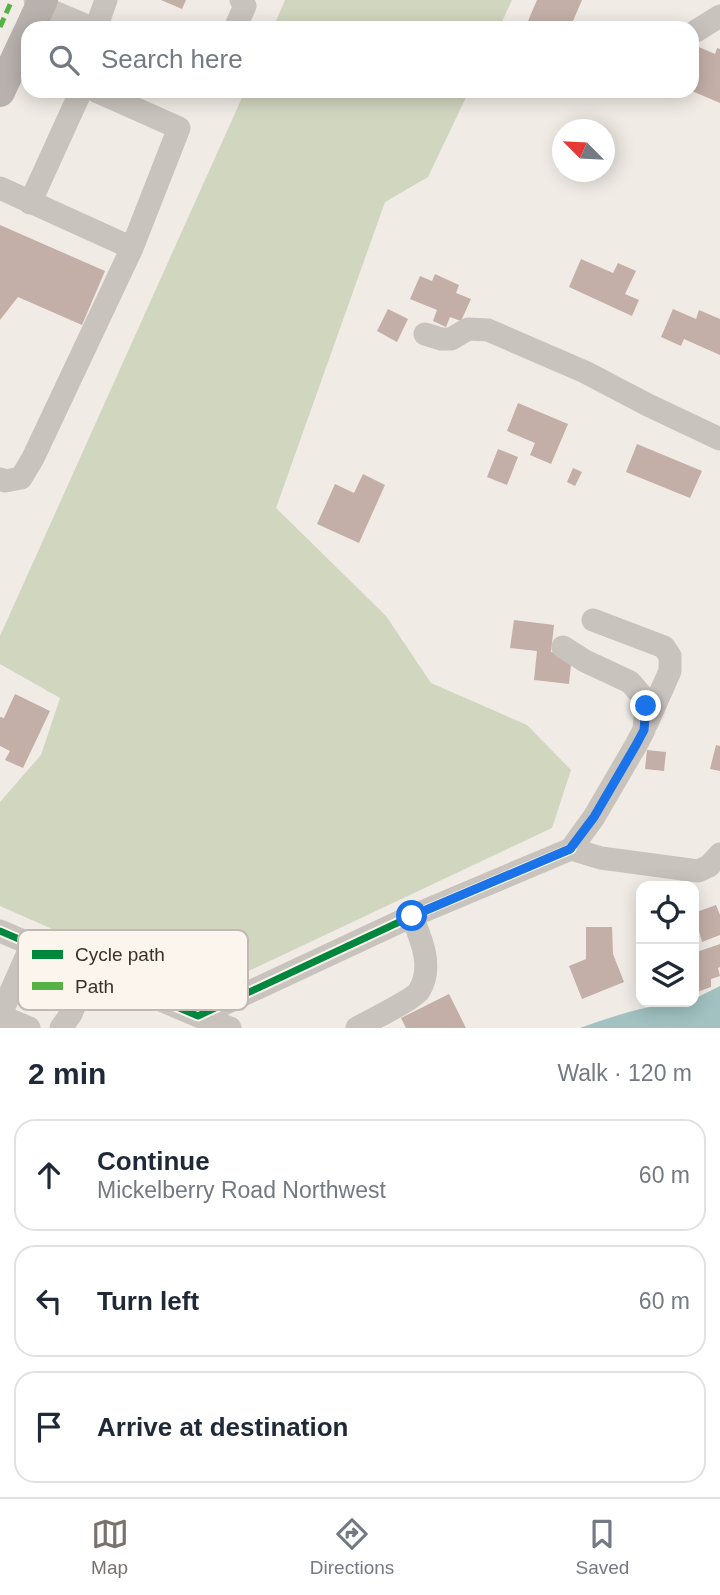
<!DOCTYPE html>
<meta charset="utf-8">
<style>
body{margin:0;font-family:Helvetica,sans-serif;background:#f2f2f3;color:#1f2937}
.controls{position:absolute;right:21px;bottom:21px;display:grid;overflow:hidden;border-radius:14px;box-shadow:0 4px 18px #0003}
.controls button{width:63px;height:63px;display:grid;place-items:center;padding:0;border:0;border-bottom:2px solid #e0e1e3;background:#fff;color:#1f2937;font:35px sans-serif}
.compass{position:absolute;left:552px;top:119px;width:63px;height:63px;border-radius:50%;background:#fff;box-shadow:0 4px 18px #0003;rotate:294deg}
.stop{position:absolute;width:21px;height:21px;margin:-16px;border:5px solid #1a73e8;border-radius:50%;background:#fff}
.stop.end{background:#1a73e8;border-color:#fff;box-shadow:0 2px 7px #0008}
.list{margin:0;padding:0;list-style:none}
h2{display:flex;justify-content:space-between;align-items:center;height:91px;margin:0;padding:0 28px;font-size:30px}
h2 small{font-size:23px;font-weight:400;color:#747a83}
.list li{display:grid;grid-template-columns:46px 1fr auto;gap:21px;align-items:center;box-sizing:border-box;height:112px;margin:0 14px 14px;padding:0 14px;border:2px solid #e0e1e3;border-radius:21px}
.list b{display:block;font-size:26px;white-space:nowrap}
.list p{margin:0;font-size:23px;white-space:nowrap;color:#747a83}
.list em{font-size:23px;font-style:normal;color:#747a83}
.icon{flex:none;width:38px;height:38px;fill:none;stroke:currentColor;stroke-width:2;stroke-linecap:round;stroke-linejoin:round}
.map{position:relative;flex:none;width:720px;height:1028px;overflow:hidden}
.search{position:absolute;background:#fff;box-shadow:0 4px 18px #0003;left:21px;right:21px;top:21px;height:77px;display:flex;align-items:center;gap:18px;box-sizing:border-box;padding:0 24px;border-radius:21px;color:#747a83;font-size:26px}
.sheet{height:469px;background:#fff}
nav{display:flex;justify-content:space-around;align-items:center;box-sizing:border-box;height:98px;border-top:2px solid #e0e1e3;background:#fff;font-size:19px;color:#747a83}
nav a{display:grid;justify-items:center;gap:4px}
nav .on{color:#7a716c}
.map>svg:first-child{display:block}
.green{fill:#d1d6bf}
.water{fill:#a1c2c1}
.building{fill:#c3afa7}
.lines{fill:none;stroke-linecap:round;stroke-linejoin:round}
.minor{stroke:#c9c3be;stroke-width:23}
.major{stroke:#b8b1ad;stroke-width:30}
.quiet{stroke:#57b246;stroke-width:5;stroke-dasharray:10 5;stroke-linecap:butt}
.cycleway-casing{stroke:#fbf5ee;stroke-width:11}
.cycleway{stroke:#00873e;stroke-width:7}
.route{stroke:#1a73e8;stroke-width:9}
.key{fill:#fbf5ee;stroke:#c1bab4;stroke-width:2}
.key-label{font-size:19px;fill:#3b302b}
</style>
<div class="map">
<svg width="720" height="1028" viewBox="0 0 720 1028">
<rect width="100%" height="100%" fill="#f0ebe5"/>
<!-- green -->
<path class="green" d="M 285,0 L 512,0 L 499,28 L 273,28 Z
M 245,91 L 469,91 L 428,177 L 385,202 L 276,508 L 386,616 L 431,683 L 527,725 L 571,770 L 552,828 L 200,994 L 0,906 L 0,802 L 41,755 L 60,698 L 0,664 L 0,636 Z"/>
<!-- water -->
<path class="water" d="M 720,986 L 720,1028 L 580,1028 C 617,1015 654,1002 694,1002 L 694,999 Z"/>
<!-- building -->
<path class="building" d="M 161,0 L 186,0 L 182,9 Z
M 537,0 L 582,0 L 570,28 L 525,28 Z
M 692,44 L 715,54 L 717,48 L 720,49 L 720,103 L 692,91 L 698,79 L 692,77 Z
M 0,225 L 105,271 L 82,325 L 18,297 L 0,320 Z
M 581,259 L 613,273 L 618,263 L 636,271 L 625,294 L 639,300 L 632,316 L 569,287 Z
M 435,274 L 459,285 L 456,293 L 471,299 L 461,321 L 450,317 L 446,327 L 433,321 L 437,310 L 410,299 L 420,276 L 432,281 Z
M 388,309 L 408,319 L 397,342 L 377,331 Z
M 673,309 L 696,319 L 699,310 L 720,319 L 720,355 L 684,339 L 681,346 L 661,337 Z
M 518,403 L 568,424 L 551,464 L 530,455 L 535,443 L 507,431 Z
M 637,444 L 702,471 L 690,498 L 626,472 Z
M 498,449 L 518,457 L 507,485 L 487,477 Z
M 573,468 L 582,472 L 575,486 L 567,482 Z
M 363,474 L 385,485 L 359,543 L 317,524 L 335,484 L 354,493 Z
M 514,620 L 554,625 L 551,652 L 572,655 L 569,684 L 534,680 L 537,651 L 510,648 Z
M 15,694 L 50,711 L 23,768 L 5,760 L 10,751 L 0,746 L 0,717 L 4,718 Z
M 716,745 L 720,746 L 720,771 L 710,769 Z
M 647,750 L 666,752 L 664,771 L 645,769 Z
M 716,905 L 720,915 L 720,935 L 702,942 L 694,913 Z
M 586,927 L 612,927 L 613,954 L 624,982 L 582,999 L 569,966 L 586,959 Z
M 720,944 L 720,967 L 718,968 L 720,976 L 711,979 L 711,987 L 694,993 L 694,953 Z
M 449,994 L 466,1028 L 406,1028 L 401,1018 Z"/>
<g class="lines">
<!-- minor -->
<path class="minor" d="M 35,0 L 40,6 L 92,28
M 96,28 L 106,0
M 235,28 L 245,6 L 241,0
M 696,31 L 720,16
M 0,188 L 132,248
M 30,203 L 81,91
M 425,334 L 441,339 L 451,339 L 468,329 L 488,330 L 585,372 L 648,405 L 720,439
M 0,479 L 5,481 L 21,478 L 33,458 L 132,248 L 179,128 L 96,91
M 593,620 L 664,647 L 670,656 L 670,671 L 647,723
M 563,647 L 585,661 L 630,682 L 642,696 L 646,706 L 644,730 L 636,745 L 594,817 L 571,849 L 601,858 L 698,871 L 709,866 L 720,854
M 0,931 L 198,1016 L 412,916 L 571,849
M 198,1016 L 230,1028
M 29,1028 L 0,1016 L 32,944
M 61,1028 L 71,1014 L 89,969
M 357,1028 C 369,1021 414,999 419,991 C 434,967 421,939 412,916"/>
<!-- major -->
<path class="major" d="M 30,28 L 43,0
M 0,92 L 28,32"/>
<!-- quiet -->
<path class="quiet" d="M 0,27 L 12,0"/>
<defs>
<path id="cycleway" d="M 0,931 L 198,1016 L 412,916 L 571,849"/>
</defs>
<!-- cycleway casing -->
<use href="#cycleway" class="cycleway-casing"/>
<!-- cycleway -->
<use href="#cycleway" class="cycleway"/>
</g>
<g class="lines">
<!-- route -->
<path class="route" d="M 412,916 L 570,849 L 594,817 L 636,745 L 644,730 L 646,706"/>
</g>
<!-- legend -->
<rect x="18" y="930" width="230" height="80" rx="10" class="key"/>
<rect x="32" y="950" width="31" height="9" fill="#00873e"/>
<rect x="32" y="982" width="31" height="8" fill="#57b246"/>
<g class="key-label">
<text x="75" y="961">Cycle path</text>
<text x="75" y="993">Path</text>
</g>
</svg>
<div class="controls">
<button><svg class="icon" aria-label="locate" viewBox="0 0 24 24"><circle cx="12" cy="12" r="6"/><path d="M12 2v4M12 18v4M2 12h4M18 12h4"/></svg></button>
<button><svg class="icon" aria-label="layers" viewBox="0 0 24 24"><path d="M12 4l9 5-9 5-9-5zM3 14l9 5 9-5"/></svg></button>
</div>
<svg class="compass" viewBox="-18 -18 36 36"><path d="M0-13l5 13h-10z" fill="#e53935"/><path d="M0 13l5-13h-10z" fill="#747a83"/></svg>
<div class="stop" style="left:412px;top:916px"></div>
<div class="stop end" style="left:646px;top:706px"></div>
<div class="search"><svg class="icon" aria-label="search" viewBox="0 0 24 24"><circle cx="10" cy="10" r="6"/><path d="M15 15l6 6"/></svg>Search here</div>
</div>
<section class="sheet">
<h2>2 min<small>Walk · 120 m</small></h2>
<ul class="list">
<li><svg class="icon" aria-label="ahead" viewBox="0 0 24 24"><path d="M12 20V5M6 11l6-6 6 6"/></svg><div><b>Continue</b><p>Mickelberry Road Northwest</p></div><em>60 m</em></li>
<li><svg class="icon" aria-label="left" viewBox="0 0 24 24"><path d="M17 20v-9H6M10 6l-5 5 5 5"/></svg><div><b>Turn left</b></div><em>60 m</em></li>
<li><svg class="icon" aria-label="arrive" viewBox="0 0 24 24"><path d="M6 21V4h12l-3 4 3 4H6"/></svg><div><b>Arrive at destination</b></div></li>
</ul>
</section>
<nav>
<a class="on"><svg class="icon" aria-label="map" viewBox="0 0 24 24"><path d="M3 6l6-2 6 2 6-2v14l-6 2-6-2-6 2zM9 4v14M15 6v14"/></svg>Map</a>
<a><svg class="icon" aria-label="directions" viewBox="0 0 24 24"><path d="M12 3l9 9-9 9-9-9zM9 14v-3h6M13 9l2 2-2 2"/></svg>Directions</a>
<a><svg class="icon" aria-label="saved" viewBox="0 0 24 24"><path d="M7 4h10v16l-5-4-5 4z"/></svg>Saved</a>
</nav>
